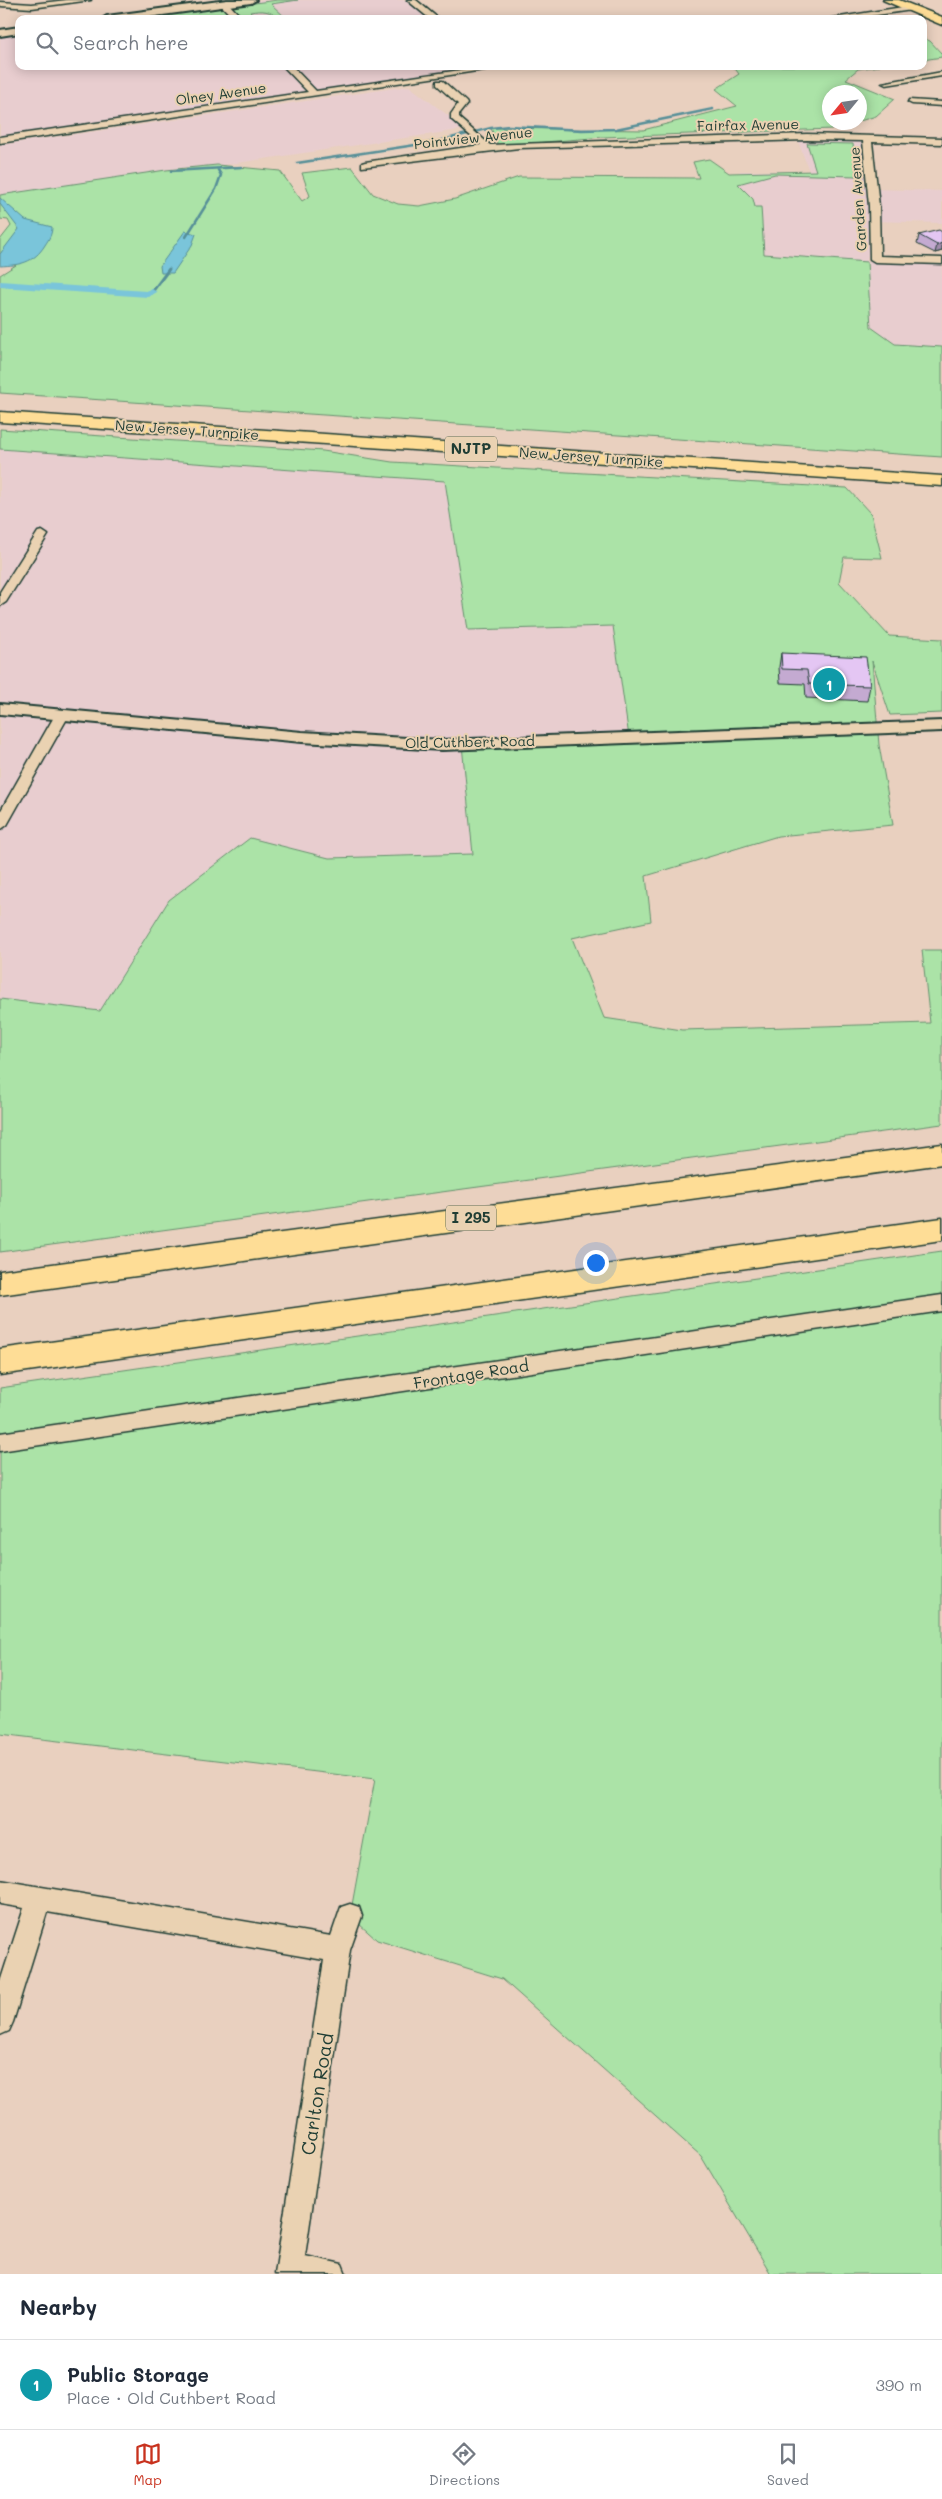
<!DOCTYPE html>
<meta charset="utf-8">
<style>
body{margin:0;font-family:Mali,sans-serif;background:#f2f2f3;color:#1f2937}
.compass{position:absolute;left:822px;top:85px;width:45px;height:45px;border-radius:50%;background:#fff;box-shadow:0 2px 12px #0003;rotate:241deg}
.you{position:absolute;left:595px;top:1262px;width:18px;height:18px;margin:-12px;border:4px solid #fff;border-radius:50%;background:#1a73e8;box-shadow:0 0 0 8px #1a73e833}
.badge{display:grid;place-items:center;width:32px;height:32px;border-radius:50%;background:#c8321e;color:#fff;font-size:16px;font-weight:700}
.pin{position:absolute;translate:-50% -50%;border:2px solid #fff;box-shadow:0 1px 5px #0006}
.list{margin:0;padding:0;list-style:none}
h2{display:flex;justify-content:space-between;align-items:center;height:65px;margin:0;padding:0 20px;font-size:21px}
h2 small{font-size:16px;font-weight:400;color:#747a83}
.list li{display:grid;grid-template-columns:32px 1fr auto;gap:15px;align-items:center;box-sizing:border-box;height:90px;padding:0 20px;border-top:1px solid #e0e1e3}
.list b{display:block;font-size:19px;white-space:nowrap}
.list p{margin:0;font-size:16px;white-space:nowrap;color:#747a83}
.list em{font-size:16px;font-style:normal;color:#747a83}
.icon{flex:none;width:28px;height:28px;fill:none;stroke:currentColor;stroke-width:2;stroke-linecap:round;stroke-linejoin:round}
.map{position:relative;flex:none;width:942px;height:2274px;overflow:hidden}
.search{position:absolute;background:#fff;box-shadow:0 2px 12px #0003;left:15px;right:15px;top:15px;height:55px;display:flex;align-items:center;gap:12px;box-sizing:border-box;padding:0 18px;border-radius:10px;color:#747a83;font-size:19px}
.sheet{height:155px;background:#fff}
nav{display:flex;justify-content:space-around;align-items:center;box-sizing:border-box;height:70px;border-top:1px solid #e0e1e3;background:#fff;font-size:14px;color:#747a83}
nav a{display:grid;justify-items:center;gap:2px}
nav .on{color:#c8321e}
.map>svg:first-child{display:block}
.built{fill:#e8cdcf}
.green{fill:#abe3a7;stroke:#65906e}
.water{fill:#7ac5da;stroke:#568f98}
.lines{fill:none;stroke-linecap:round;stroke-linejoin:round}
.stream-far1{stroke:#568f98;stroke-width:2.5}
.stream{stroke:#568f98;stroke-width:3}
.canal{fill:#7ac5da;fill-rule:evenodd}
.minor-casing{stroke:#1f3d34;stroke-width:3}
.tertiary-casing{stroke:#1f3d34;stroke-width:4}
.secondary-casing{stroke:#1f3d34;stroke-width:4}
.primary-casing{stroke:#1f3d34;stroke-width:3}
.motorway-casing{stroke:#1f3d34;stroke-width:3}
.minor{fill:#ead2b2;fill-rule:evenodd}
.tertiary{fill:#ead2b2;fill-rule:evenodd}
.secondary{fill:#ead2b2;fill-rule:evenodd}
.primary{fill:#fedd96;fill-rule:evenodd}
.motorway{fill:#fedd96;fill-rule:evenodd}
.wall{fill:#c4aad1;stroke:#1f3d34}
.shaded-wall{fill:#a08baa;stroke:#1f3d34}
.building{fill:#e4c6f3;stroke:#1f3d34}
.labels{text-anchor:middle;stroke-width:4;stroke-linejoin:round;paint-order:stroke}
.far-street-label{font-size:14px;fill:#1f3d34;stroke:#ead2b2}
.shield{fill:#ead2b2;stroke:#5c6a5a;stroke-width:1}
.shield-label{font-size:15px;font-weight:bold;fill:#1f3d34}
.street-label{font-size:16px;fill:#1f3d34;stroke:#ead2b2}
.near-street-label{font-size:19px;fill:#1f3d34;stroke:#ead2b2}
</style>
<div class="map">
<svg width="942" height="2274" viewBox="0 0 942 2274">
<rect width="100%" height="100%" fill="#e9d0bf"/>
<filter id="ink" filterUnits="userSpaceOnUse"><feTurbulence type="fractalNoise" baseFrequency=".02" numOctaves="2"/><feDisplacementMap in="SourceGraphic" scale="10" xChannelSelector="R" yChannelSelector="G"/><feConvolveMatrix kernelMatrix="1 2 1 2 8 2 1 2 1" color-interpolation-filters="sRGB"/></filter>
<g filter="url(#ink)">
<!-- built -->
<path class="built" d="M 251,0 L 411,0 L 435,19 L 107,19 Z
M 19,30 L 19,66 L 497,66 L 0,139 L 0,33 Z
M 409,86 L 466,129 L 0,198 L 0,145 Z
M 796,135 L 862,136 L 873,189 L 942,191 L 942,223 L 873,221 L 867,261 L 942,264 L 942,347 L 895,344 L 871,327 L 867,262 L 764,254 L 761,207 L 755,208 L 737,184 L 740,171 L 809,171 Z
M 0,449 L 445,481 L 468,630 L 613,626 L 629,738 L 462,745 L 473,854 L 329,858 L 250,838 L 169,900 L 100,1011 L 0,999 Z"/>
<!-- green -->
<path class="green" d="M 278,0 L 298,0 L 271,4 L 287,19 L 279,19 C 270,10 263,10 250,12 L 257,19 L 245,19 L 231,6 Z
M 227,7 L 234,14 L 200,19 L 149,17 Z
M 923,38 L 930,41 L 942,54 L 942,57 L 923,60 Z
M 733,66 L 880,66 L 858,69 L 846,79 L 895,99 L 876,116 L 860,121 L 860,92 L 830,92 L 830,122 L 855,123 L 833,129 L 603,137 L 498,146 L 491,128 L 643,130 L 737,106 L 716,89 L 739,74 Z
M 807,143 L 853,144 L 857,176 L 775,174 L 738,184 L 753,199 L 755,207 L 761,207 L 764,254 L 867,262 L 871,327 L 895,344 L 942,347 L 942,457 L 0,393 L 0,275 L 16,265 L 0,264 L 0,240 L 11,226 L 8,220 L 0,219 L 0,195 L 166,170 L 217,165 L 280,171 L 302,201 L 310,196 L 302,173 L 352,167 L 373,194 L 398,204 L 419,206 L 455,199 L 519,177 L 699,178 L 693,162 L 709,159 L 729,173 L 816,171 Z
M 0,429 L 323,451 L 392,462 L 847,488 L 871,514 L 882,558 L 844,557 L 839,582 L 889,636 L 942,639 L 942,713 L 890,715 L 872,661 L 879,745 L 893,825 L 778,836 L 646,876 L 651,921 L 572,938 L 604,1018 L 682,1030 L 930,1023 L 922,950 L 942,950 L 942,1124 L 0,1252 L 0,999 L 100,1011 L 169,900 L 250,838 L 329,858 L 473,854 L 462,745 L 629,737 L 613,626 L 468,630 L 445,481 L 0,449 Z
M 942,1251 L 942,2274 L 771,2274 L 701,2156 L 502,1979 L 377,1940 L 350,1916 L 375,1779 L 0,1734 L 0,1388 Z"/>
<!-- water -->
<path class="water" d="M 0,198 L 25,220 L 52,227 C 52,234 49,239 45,245 C 34,263 20,265 0,266 L 0,254 L 19,229 L 0,204 Z
M 185,231 L 196,234 L 192,245 L 173,273 L 161,273 L 160,266 Z"/>
<g class="lines">
<!-- stream-far1 -->
<path class="stream-far1" d="M 297,163 L 435,142 L 491,128 L 509,126 L 582,130 L 616,129 L 713,109
M 171,171 L 242,167
M 186,237 L 216,189 L 221,175 L 218,170"/>
<!-- stream -->
<path class="stream" d="M 152,292 L 169,269"/>
<!-- canal -->
<path class="canal" d="M 0,281 L 146,291 L 152,289 L 157,292 L 148,297 L 0,287 Z"/>
<defs>
<path id="minor" d="M 67,0 L 91,0 L 32,8 L 0,6 L 0,2 L 32,4 Z
M 407,0 L 416,0 L 439,19 L 430,19 Z
M 224,2 L 227,2 L 243,19 L 234,19 L 220,4 Z
M 909,6 L 912,6 L 912,10 L 849,19 L 827,19 Z
M 283,66 L 292,66 L 316,91 L 488,66 L 510,66 L 0,143 L 0,137 L 308,92 Z
M 942,72 L 942,76 L 886,85 L 882,83 Z
M 437,81 L 443,81 L 466,102 L 467,104 L 459,114 L 459,118 L 490,145 L 807,134 L 942,138 L 942,144 L 872,142 L 879,206 L 880,256 L 942,258 L 942,264 L 875,262 L 870,259 L 869,206 L 863,141 L 807,140 L 519,148 L 362,167 L 362,163 L 365,162 L 481,145 L 451,119 L 451,114 L 458,104 L 437,85 Z
M 909,100 L 942,102 L 942,106 L 912,104 L 908,102 Z
M 42,531 L 48,535 L 6,602 L 0,606 L 0,592 L 38,532 Z
M 62,711 L 69,715 L 7,825 L 0,830 L 0,812 L 55,715 Z
M 942,1295 L 942,1311 L 0,1451 L 0,1433 Z
M 0,1880 L 331,1936 L 341,1907 L 350,1904 L 359,1907 L 362,1916 L 350,1950 L 305,2256 L 342,2264 L 346,2274 L 275,2274 L 324,1960 L 47,1912 L 13,2022 L 9,2031 L 0,2035 L 0,1982 L 24,1908 L 0,1904 Z"/>
<path id="tertiary" d="M 0,704 L 302,732 L 442,740 L 942,721 L 942,731 L 442,750 L 302,742 L 0,714 Z"/>
<path id="secondary" d="M 227,0 L 256,0 L 251,3 L 133,19 L 102,19 L 107,16 Z
M 19,27 L 19,33 L 0,36 L 0,30 Z"/>
<path id="primary" d="M 883,0 L 899,0 L 942,17 L 942,25 Z"/>
<path id="motorway" d="M 0,412 L 942,476 L 942,486 L 0,422 Z
M 942,1144 L 942,1164 L 0,1295 L 0,1271 Z
M 942,1218 L 942,1240 L 0,1375 L 0,1349 Z"/>
</defs>
<!-- minor casing -->
<use href="#minor" class="minor-casing"/>
<!-- tertiary casing -->
<use href="#tertiary" class="tertiary-casing"/>
<!-- secondary casing -->
<use href="#secondary" class="secondary-casing"/>
<!-- primary casing -->
<use href="#primary" class="primary-casing"/>
<!-- motorway casing -->
<use href="#motorway" class="motorway-casing"/>
<!-- minor -->
<use href="#minor" class="minor"/>
<!-- tertiary -->
<use href="#tertiary" class="tertiary"/>
<!-- secondary -->
<use href="#secondary" class="secondary"/>
<!-- primary -->
<use href="#primary" class="primary"/>
<!-- motorway -->
<use href="#motorway" class="motorway"/>
</g>
<!-- wall -->
<path class="wall" d="M 942,232 L 942,251 L 935,253 L 917,244 L 919,235 Z
M 781,653 L 870,686 L 867,701 L 806,698 L 805,684 L 780,683 L 779,667 Z"/>
<!-- shaded-wall -->
<path class="shaded-wall" d="M 942,243 L 942,251 L 935,253 L 937,245 Z"/>
<!-- building -->
<path class="building" d="M 939,230 L 942,232 L 942,243 L 937,245 L 919,235 Z
M 781,653 L 866,657 L 870,686 L 809,684 L 807,670 L 782,669 Z"/>
</g>
<g class="labels">
<!-- far-street labels -->
<g class="far-street-label">
<text transform="translate(221 94) rotate(-8)" y="5">Olney Avenue</text>
<text transform="translate(748 125) rotate(-1)" y="5">Fairfax Avenue</text>
<text transform="translate(473 138) rotate(-6)" y="5">Pointview Avenue</text>
<text transform="translate(858 199) rotate(-94)" y="5">Garden Avenue</text>
<text transform="translate(187 430) rotate(4)" y="5">New Jersey Turnpike</text>
<text transform="translate(591 457) rotate(4)" y="5">New Jersey Turnpike</text>
<text transform="translate(470 742) rotate(-1)" y="5">Old Cuthbert Road</text>
</g>
<!-- shield labels -->
<g class="shield">
<rect x="445" y="436.5" width="52" height="25" rx="4"/>
<rect x="446" y="1205.5" width="50" height="25" rx="4"/>
</g>
<g class="shield-label">
<text x="471" y="454">NJTP</text>
<text x="471" y="1223">I 295</text>
</g>
<!-- street labels -->
<g class="street-label">
<text transform="translate(471 1374) rotate(-9)" y="6">Frontage Road</text>
</g>
<!-- near-street labels -->
<g class="near-street-label">
<text transform="translate(317 2094) rotate(-81)" y="7">Carlton Road</text>
</g>
</g>
</svg>
<svg class="compass" viewBox="-18 -18 36 36"><path d="M0-13l5 13h-10z" fill="#e53935"/><path d="M0 13l5-13h-10z" fill="#747a83"/></svg>
<div class="you"></div>
<div class="pin badge" style="left:829px;top:684px;background:#0f9aa8">1</div>
<div class="search"><svg class="icon" aria-label="search" viewBox="0 0 24 24"><circle cx="10" cy="10" r="6"/><path d="M15 15l6 6"/></svg>Search here</div>
</div>
<section class="sheet">
<h2>Nearby<small></small></h2>
<ul class="list">
<li><span class="badge" style="background:#0f9aa8">1</span><div><b>Public Storage</b><p>Place · Old Cuthbert Road</p></div><em>390 m</em></li>
</ul>
</section>
<nav>
<a class="on"><svg class="icon" aria-label="map" viewBox="0 0 24 24"><path d="M3 6l6-2 6 2 6-2v14l-6 2-6-2-6 2zM9 4v14M15 6v14"/></svg>Map</a>
<a><svg class="icon" aria-label="directions" viewBox="0 0 24 24"><path d="M12 3l9 9-9 9-9-9zM9 14v-3h6M13 9l2 2-2 2"/></svg>Directions</a>
<a><svg class="icon" aria-label="saved" viewBox="0 0 24 24"><path d="M7 4h10v16l-5-4-5 4z"/></svg>Saved</a>
</nav>
